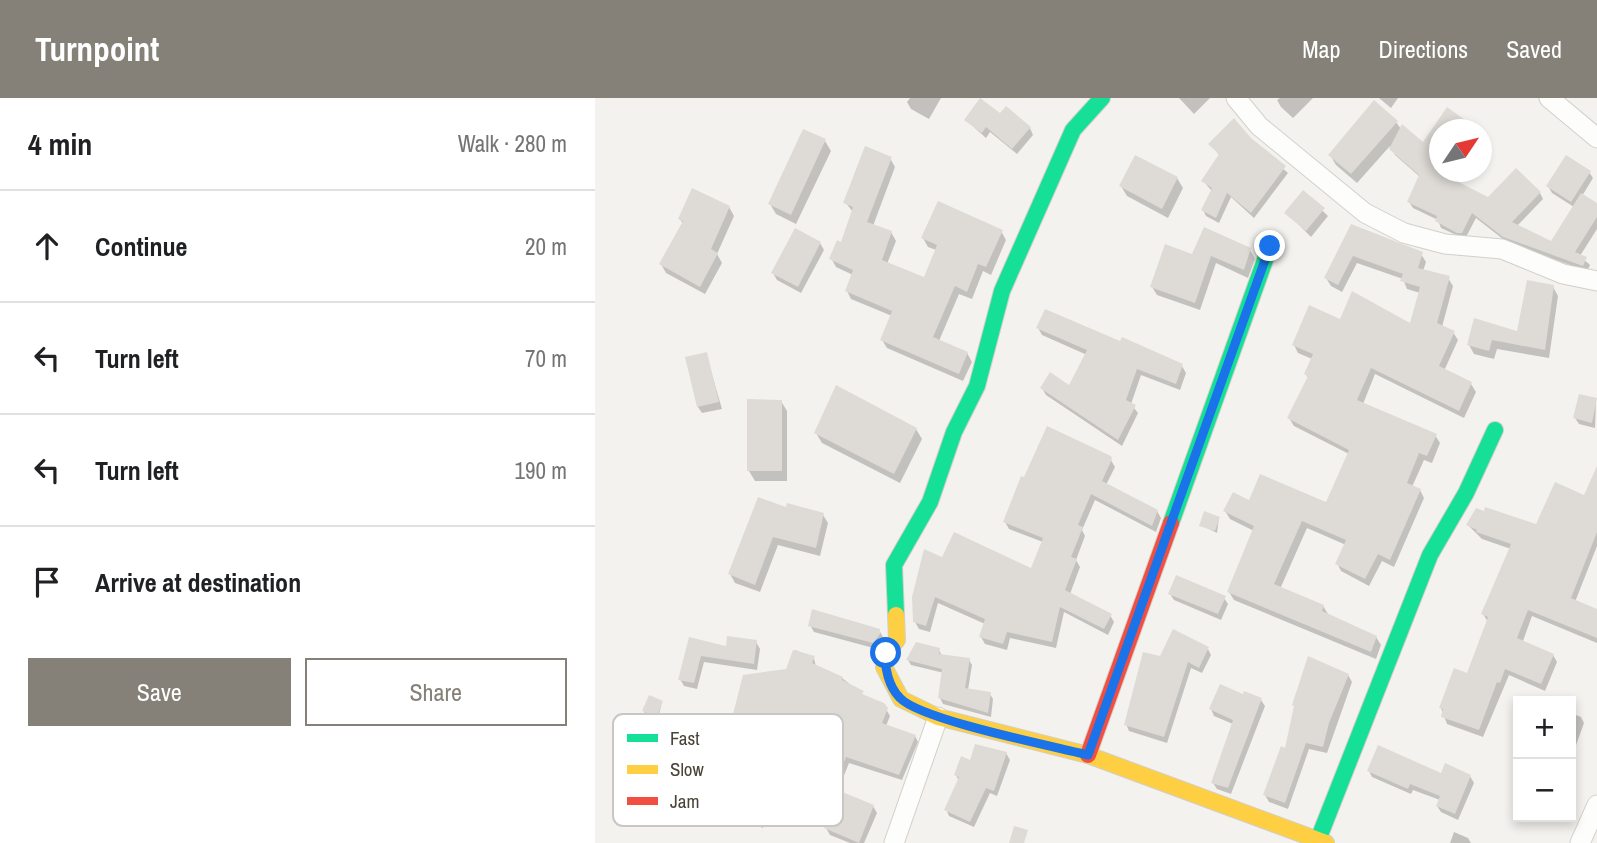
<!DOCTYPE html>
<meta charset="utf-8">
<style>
body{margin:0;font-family:"Archivo Narrow",sans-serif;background:#f6f6f6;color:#202124}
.controls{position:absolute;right:21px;bottom:21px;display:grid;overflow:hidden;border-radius:0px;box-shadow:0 4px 10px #0003}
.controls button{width:63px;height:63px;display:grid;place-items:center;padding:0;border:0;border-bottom:2px solid #e0e0e0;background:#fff;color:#202124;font:35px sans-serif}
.compass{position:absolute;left:834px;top:21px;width:63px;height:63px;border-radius:50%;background:#fff;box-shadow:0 4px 10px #0003;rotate:55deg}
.stop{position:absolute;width:21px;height:21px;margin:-16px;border:5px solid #1a73e8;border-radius:50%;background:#fff}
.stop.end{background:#1a73e8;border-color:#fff;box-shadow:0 2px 7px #0008}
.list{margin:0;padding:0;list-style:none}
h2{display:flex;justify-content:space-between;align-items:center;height:91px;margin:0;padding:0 28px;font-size:30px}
h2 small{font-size:23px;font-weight:400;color:#757577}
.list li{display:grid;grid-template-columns:46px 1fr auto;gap:21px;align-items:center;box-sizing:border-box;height:112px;padding:0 28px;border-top:2px solid #e0e0e0}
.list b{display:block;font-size:26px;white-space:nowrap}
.list em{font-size:23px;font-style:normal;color:#757577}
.actions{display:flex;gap:14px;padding:21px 28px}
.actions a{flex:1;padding:16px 0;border:2px solid #868178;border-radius:0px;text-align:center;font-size:24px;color:#868178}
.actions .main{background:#868178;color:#fff}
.icon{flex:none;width:38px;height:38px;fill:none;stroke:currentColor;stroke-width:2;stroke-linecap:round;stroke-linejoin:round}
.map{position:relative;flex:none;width:1002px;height:745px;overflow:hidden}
header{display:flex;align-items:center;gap:42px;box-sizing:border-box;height:98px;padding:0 35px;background:#868178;color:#fff}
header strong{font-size:33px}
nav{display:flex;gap:38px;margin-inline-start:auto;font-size:24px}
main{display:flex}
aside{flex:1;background:#fff}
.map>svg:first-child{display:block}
.shadow{fill:#0003}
.building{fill:#dedbd6}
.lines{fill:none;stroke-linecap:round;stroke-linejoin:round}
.street-casing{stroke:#d2d0cb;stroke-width:21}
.fast-casing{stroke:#d3cfc5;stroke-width:18}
.slow-casing{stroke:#d3cfc5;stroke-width:18}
.jam-casing{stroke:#d3cfc5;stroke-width:18}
.street{stroke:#fdfdfc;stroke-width:19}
.fast{stroke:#16e098;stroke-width:16}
.slow{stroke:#ffcf43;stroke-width:16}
.jam{stroke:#f24e42;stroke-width:16}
.route{stroke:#1a73e8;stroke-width:9}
.key{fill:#fff;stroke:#c9c7c4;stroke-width:2}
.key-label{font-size:19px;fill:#4b4439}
</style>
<header>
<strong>Turnpoint</strong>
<nav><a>Map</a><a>Directions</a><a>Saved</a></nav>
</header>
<main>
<aside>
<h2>4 min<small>Walk · 280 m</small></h2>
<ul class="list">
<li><svg class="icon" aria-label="ahead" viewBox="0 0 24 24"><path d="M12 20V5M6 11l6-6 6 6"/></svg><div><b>Continue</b></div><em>20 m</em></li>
<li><svg class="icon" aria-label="left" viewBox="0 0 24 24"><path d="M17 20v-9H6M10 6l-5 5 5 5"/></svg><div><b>Turn left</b></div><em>70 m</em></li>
<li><svg class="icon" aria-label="left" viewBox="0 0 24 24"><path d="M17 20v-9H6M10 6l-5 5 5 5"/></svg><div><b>Turn left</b></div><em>190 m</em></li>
<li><svg class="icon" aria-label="arrive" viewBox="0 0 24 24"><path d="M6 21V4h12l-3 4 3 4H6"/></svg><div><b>Arrive at destination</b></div></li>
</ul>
<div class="actions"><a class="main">Save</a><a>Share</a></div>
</aside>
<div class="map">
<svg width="1002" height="745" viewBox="0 0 1002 745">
<rect width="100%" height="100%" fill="#f4f2ee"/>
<!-- shadow -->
<path class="shadow" d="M 315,0 L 346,0 L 334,21 L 316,11 L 312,4 Z
M 584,0 L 615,0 L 599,16 Z
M 685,0 L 718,0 L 698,20 L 686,9 L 682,2 Z
M 784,0 L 803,0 L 796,10 Z
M 406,18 L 435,30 L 438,37 L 422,56 L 395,34 L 391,40 L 371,22 Z
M 801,24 L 806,31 L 828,47 L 844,32 L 844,74 L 850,74 L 854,80 L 893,102 L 945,95 L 948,101 L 922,128 L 957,145 L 979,109 L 957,95 L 953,88 L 994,74 L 998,80 L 987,98 L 1002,107 L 1002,131 L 985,158 L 995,167 L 992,173 L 913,145 L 881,120 L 870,141 L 846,130 L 843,122 L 818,110 L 814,104 L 825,79 L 800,57 L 795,48 L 762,85 L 741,67 L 735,57 Z
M 654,41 L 693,75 L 659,120 L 636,99 L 624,125 L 611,118 L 608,112 L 617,93 L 608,83 L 625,58 L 615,46 Z
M 230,43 L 236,53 L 201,126 L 181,116 L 175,106 Z
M 295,60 L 300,69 L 278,128 L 296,134 L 301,143 L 292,166 L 330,181 L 341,152 L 333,149 L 328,140 L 406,133 L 411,142 L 396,177 L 388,173 L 377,201 L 364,196 L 344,243 L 372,255 L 377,264 L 368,283 L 292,250 L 287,242 L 297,218 L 256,201 L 252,193 L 258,177 L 241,169 L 236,160 L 247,146 L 258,114 L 250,104 Z
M 582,80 L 588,90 L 573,120 L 532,98 L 526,88 Z
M 709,95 L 733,118 L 716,139 L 692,115 Z
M 134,109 L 139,118 L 122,156 L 127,165 L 110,196 L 71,175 L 66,166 L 88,126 L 85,121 Z
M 757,129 L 826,156 L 831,164 L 828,173 L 853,180 L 858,188 L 847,229 L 858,234 L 863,242 L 849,273 L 876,286 L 881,294 L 869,320 L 780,276 L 768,306 L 840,337 L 845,345 L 837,365 L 829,362 L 817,389 L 825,392 L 829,400 L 799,469 L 787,463 L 774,488 L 746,473 L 742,465 L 751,447 L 712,430 L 685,491 L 728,508 L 733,516 L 781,539 L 786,547 L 781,561 L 639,502 L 634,494 L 659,433 L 635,421 L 630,413 L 655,404 L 732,406 L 754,356 L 699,328 L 694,320 L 714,282 L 711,276 L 717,261 L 703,255 L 699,247 L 745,223 L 816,227 L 825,195 L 812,191 L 808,181 L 762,165 L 747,194 L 736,188 L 731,180 Z
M 225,145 L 229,152 L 206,195 L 182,182 L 178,175 Z
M 655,152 L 660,161 L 653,180 L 621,165 L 605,212 L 562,197 L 557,189 L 598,158 Z
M 958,189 L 963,198 L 954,260 L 902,251 L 899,261 L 879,256 L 874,247 L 924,235 Z
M 443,230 L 526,246 L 587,268 L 591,275 L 585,292 L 546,277 L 536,306 L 543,315 L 527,348 L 451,297 L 447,290 L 475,290 L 492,257 L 447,237 Z
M 111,256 L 127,311 L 107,315 L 103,309 Z
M 1001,302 L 1000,330 L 984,326 L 980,320 Z
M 186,303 L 192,313 L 192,383 L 160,383 L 154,373 Z
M 321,331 L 327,341 L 305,385 L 227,345 L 221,335 Z
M 514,359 L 520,369 L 511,387 L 562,413 L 566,420 L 561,434 L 500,402 L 487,432 L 490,438 L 481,462 L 485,469 L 475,496 L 515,517 L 519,524 L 513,537 L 469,514 L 461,550 L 415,540 L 412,552 L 390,546 L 386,539 L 390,526 L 343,505 L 335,534 L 324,531 L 320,524 L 348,461 L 437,472 L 448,444 L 414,431 L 410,424 Z
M 1002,395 L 1002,448 L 980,504 L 1002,512 L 1002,545 L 937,518 L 928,543 L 958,557 L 962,564 L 950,593 L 914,577 L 888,639 L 852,626 L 846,610 L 873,578 L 893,524 L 888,516 L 916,451 L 887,441 L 873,427 L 942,428 Z
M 192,412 L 228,417 L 233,425 L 225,458 L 183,447 L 165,494 L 140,485 L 135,476 Z
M 624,420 L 622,435 L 606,427 Z
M 575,496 L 629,500 L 633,506 L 626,522 L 579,502 Z
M 215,527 L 284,532 L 288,539 L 282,551 L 219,534 Z
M 95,541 L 132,550 L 161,544 L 165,551 L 162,572 L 109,564 L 102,591 L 89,588 L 85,581 Z
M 613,551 L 616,557 L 607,575 L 596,570 L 572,645 L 534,633 L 531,626 L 566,560 Z
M 200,552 L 219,560 L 221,569 L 247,580 L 271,599 L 288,606 L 295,618 L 291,628 L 320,638 L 323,644 L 307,682 L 254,665 L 244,690 L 218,679 L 215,673 L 217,667 L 188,660 L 172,692 L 154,683 L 151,677 L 153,672 L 133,664 L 130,657 L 108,644 L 104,638 L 135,634 L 192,573 Z
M 344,552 L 347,558 L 374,562 L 377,567 L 373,592 L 395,596 L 398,601 L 396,619 L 348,606 L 345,600 L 349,575 L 316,567 L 313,562 Z
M 753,577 L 757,584 L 732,655 L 714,651 L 693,711 L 674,704 L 670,697 L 691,652 Z
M 649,599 L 666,602 L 670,608 L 636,696 L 622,691 L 618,685 L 638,626 L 619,618 L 616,611 Z
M 67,604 L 63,621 L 50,616 L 49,613 Z
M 976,615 L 986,619 L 989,625 L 976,661 Z
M 411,655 L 415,662 L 402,698 L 395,695 L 379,729 L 354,718 L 351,711 L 364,683 L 361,677 L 376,664 Z
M 774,673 L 875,678 L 879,685 L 863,722 L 846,714 L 842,708 L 845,702 L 818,692 L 816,696 L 777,679 Z
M 172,704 L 176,710 L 168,730 L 150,722 L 146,715 Z
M 278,708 L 282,715 L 269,745 L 255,745 L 235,737 L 231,730 Z
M 859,734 L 873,740 L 876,745 L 855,745 Z"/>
<!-- building -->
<path class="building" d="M 385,0 L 405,15 L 411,8 L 436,29 L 417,51 L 391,29 L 387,35 L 369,22 Z
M 779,2 L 803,23 L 756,76 L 733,57 Z
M 852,9 L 884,32 L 844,32 L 844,74 L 893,99 L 921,70 L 946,94 L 917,124 L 956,143 L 986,95 L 1002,105 L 1002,119 L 980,154 L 992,159 L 988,168 L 908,139 L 877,115 L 867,135 L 862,135 L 840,123 L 842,118 L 812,104 L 824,77 L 794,51 L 807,26 L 828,44 Z
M 639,20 L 656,40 L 691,68 L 656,115 L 632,95 L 621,120 L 606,112 L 617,90 L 606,83 L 624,56 L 613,46 Z
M 208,31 L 231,41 L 196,117 L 173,106 Z
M 270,48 L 297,59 L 272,124 L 297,133 L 287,162 L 329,179 L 342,147 L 326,140 L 343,103 L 408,132 L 391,169 L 383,166 L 372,194 L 360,188 L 338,239 L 373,254 L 364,276 L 285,242 L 297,213 L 250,193 L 258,172 L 234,161 L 242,142 L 246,144 L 258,109 L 248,105 Z
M 540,57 L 583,79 L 567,111 L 524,88 Z
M 971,57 L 996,73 L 976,104 L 951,88 Z
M 97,90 L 135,108 L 116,151 L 123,155 L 105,189 L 64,166 L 88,123 L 83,121 Z
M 708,92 L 730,110 L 711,133 L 689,115 Z
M 756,126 L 828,154 L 823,170 L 855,178 L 842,225 L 860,233 L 844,268 L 877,284 L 864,313 L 776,270 L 762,302 L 842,336 L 832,358 L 824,355 L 812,385 L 826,391 L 795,462 L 783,456 L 770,481 L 740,466 L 751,442 L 707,423 L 679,486 L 729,507 L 727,513 L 782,538 L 776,554 L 632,494 L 659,428 L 628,413 L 638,394 L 654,402 L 665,376 L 731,404 L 754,352 L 692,320 L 713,278 L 709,276 L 718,256 L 697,247 L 714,207 L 745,221 L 757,193 L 815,225 L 825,189 L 805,183 L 808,176 L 758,158 L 743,187 L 729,180 Z
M 609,129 L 656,150 L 649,172 L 616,158 L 600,205 L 555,189 L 570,146 L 597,156 Z
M 200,130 L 226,144 L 203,189 L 176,175 Z
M 932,182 L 959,187 L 950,252 L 897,242 L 894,253 L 872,247 L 879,220 L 922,233 Z
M 450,211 L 525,243 L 527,239 L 588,266 L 581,286 L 542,271 L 531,302 L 541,307 L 523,342 L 445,290 L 455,274 L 474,287 L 492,252 L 441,230 Z
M 112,254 L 124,304 L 102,309 L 90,259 Z
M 241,287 L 322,330 L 299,376 L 219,335 Z
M 984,296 L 1002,300 L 997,325 L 978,320 Z
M 152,301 L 187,302 L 187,373 L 152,373 Z
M 452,328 L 516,358 L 517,361 L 507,383 L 563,412 L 557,428 L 496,396 L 483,427 L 488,429 L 476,459 L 482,461 L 470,492 L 517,516 L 509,531 L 465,509 L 457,544 L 412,534 L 408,546 L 384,539 L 390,521 L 340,499 L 331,528 L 318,524 L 317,499 L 329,451 L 347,459 L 359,434 L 436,470 L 448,440 L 408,424 L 426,378 L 429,379 Z
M 1002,368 L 1002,434 L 976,500 L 1002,511 L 1002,540 L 933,512 L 922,540 L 959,556 L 946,586 L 910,571 L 905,585 L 902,584 L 884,632 L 846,619 L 848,611 L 844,610 L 859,570 L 872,575 L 893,519 L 886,516 L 916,446 L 881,434 L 882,432 L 871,427 L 881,410 L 889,413 L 890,409 L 941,426 L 960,384 L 989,397 Z
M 163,399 L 191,409 L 192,405 L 229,415 L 221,450 L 178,439 L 160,487 L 133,476 Z
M 609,413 L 625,419 L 620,433 L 604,428 Z
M 581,477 L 631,498 L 623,516 L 573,496 Z
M 217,511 L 285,531 L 285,536 L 278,545 L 213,528 Z
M 578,531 L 614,549 L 604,570 L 593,564 L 569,639 L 529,627 L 548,554 L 565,558 Z
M 132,538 L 162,542 L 159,566 L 106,558 L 99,585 L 83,582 L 94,539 L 131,548 Z
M 321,544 L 345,550 L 344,556 L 375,560 L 370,590 L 396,594 L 393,615 L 343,600 L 347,571 L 311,562 Z
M 198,552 L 220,558 L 217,565 L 248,579 L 247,582 L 269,593 L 267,596 L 289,605 L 293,610 L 287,625 L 321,637 L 304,677 L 251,659 L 241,685 L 213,673 L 217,663 L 184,655 L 169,687 L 149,677 L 153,668 L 128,658 L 129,654 L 102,638 L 113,619 L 134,632 L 148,577 L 191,571 Z
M 713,558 L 754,576 L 734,625 L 728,649 L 711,645 L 690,705 L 668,697 L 686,648 L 690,650 L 699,608 L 697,607 Z
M 625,586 L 648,596 L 649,593 L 667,600 L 633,690 L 616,685 L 638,622 L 614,611 Z
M 54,597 L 68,603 L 62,619 L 47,613 Z
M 380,646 L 412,654 L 399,693 L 391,690 L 375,724 L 349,712 L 364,679 L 359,677 L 366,658 L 375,662 Z
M 783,647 L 846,675 L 850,665 L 876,677 L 860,716 L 841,708 L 845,698 L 815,686 L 813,691 L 772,673 Z
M 245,693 L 279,707 L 264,745 L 229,730 Z
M 419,728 L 433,732 L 429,745 L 414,745 Z"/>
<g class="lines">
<defs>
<path id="street" d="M 641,0 L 664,28 L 770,115 L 809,135 L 850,146 L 907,151 L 968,176 L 1002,183
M 954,0 L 1002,40
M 299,745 L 343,619
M 985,745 L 1002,707"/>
<path id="fast" d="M 576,425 L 675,148
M 301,517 L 299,467 L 335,404 L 359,334 L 382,288 L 407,193 L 478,32 L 507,0
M 723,742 L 835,457 L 871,395 L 900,332"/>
<path id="slow" d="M 301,517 L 302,542 L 291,555 L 289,569 L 306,601 L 343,619 L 493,657 L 731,745"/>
<path id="jam" d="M 493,657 L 576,425"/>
</defs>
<!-- street casing -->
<use href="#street" class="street-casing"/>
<!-- fast casing -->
<use href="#fast" class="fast-casing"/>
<!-- slow casing -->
<use href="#slow" class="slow-casing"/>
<!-- jam casing -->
<use href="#jam" class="jam-casing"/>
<!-- street -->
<use href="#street" class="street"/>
<!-- fast -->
<use href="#fast" class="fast"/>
<!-- slow -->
<use href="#slow" class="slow"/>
<!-- jam -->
<use href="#jam" class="jam"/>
</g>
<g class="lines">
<!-- route -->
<path class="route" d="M 291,555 C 289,570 294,589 305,600 C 326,622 457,648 493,657 L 675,148"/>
</g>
<!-- legend -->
<rect x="18" y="616" width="230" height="112" rx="10" class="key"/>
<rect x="32" y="636" width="31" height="8" fill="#16e098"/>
<rect x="32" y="667" width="31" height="9" fill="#ffcf43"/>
<rect x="32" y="699" width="31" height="8" fill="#f24e42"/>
<g class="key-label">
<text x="75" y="647">Fast</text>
<text x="75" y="678">Slow</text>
<text x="75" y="710">Jam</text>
</g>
</svg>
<div class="controls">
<button>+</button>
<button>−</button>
</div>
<svg class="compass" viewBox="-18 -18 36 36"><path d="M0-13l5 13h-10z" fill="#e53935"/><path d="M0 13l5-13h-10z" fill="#757577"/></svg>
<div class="stop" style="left:291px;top:555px"></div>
<div class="stop end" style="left:675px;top:148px"></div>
</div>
</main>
